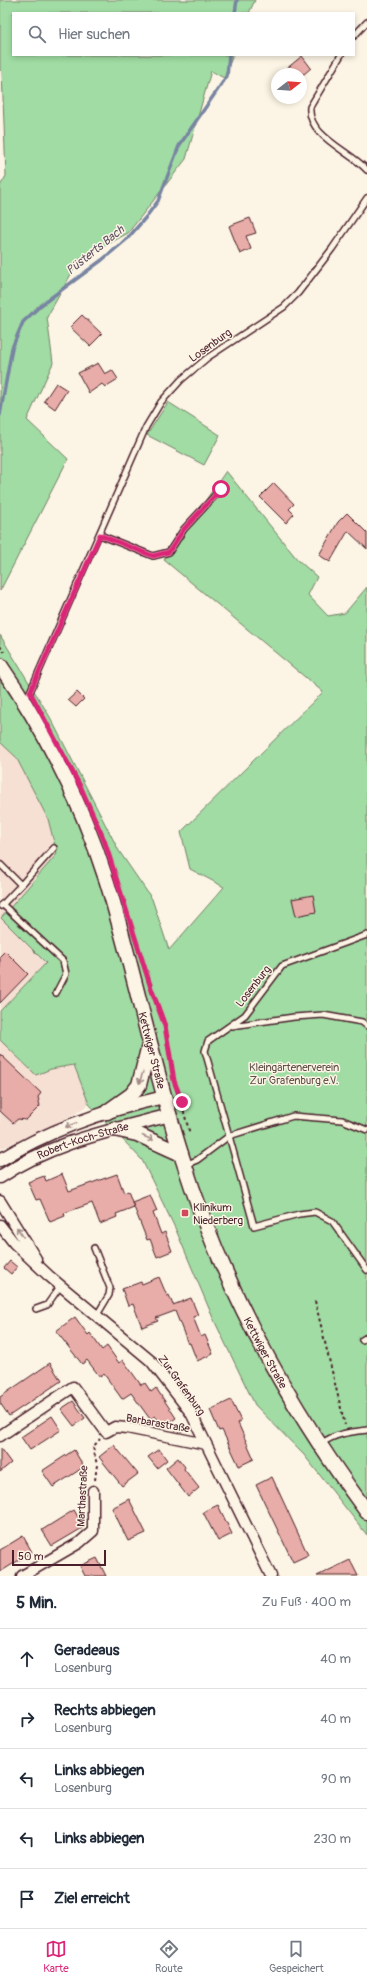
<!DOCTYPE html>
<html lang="de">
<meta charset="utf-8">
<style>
body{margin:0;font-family:Pangolin,sans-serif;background:#f6f6f7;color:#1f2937}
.compass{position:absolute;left:271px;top:68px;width:36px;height:36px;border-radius:50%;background:#fff;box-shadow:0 2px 6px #0003;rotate:73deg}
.scale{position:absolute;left:12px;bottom:10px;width:94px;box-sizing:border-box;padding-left:4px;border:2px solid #4a1f2b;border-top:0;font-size:11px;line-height:14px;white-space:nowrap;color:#4a1f2b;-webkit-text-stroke:3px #fcf5e5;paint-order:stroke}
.stop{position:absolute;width:12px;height:12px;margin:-9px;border:3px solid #db2777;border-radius:50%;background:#fff}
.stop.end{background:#db2777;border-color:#fff;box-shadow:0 1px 4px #0008}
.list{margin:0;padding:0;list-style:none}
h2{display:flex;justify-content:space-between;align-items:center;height:52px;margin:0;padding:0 16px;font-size:17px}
h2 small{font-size:13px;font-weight:400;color:#747a83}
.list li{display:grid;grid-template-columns:26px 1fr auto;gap:12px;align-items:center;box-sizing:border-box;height:60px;padding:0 16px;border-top:1px solid #e0e1e3}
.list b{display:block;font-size:15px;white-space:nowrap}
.list p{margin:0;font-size:13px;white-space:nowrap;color:#747a83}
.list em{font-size:13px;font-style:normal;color:#747a83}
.icon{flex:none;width:22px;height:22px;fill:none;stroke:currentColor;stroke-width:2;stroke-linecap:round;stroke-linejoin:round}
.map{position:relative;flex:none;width:367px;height:1576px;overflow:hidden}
.search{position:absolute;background:#fff;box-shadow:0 2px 6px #0003;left:12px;right:12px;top:12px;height:44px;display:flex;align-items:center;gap:10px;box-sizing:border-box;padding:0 14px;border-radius:0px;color:#747a83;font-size:15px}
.sheet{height:352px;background:#fff}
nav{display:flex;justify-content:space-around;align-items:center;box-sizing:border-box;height:56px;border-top:1px solid #e0e1e3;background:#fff;font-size:11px;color:#747a83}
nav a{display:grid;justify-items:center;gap:2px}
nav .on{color:#db2777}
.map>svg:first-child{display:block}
.built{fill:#f6dfd3}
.green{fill:#a0dca3;stroke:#757e67}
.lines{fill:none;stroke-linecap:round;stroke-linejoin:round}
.stream{stroke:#7884a2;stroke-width:3.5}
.building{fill:#e8ada8;stroke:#4a1f2b}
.service-casing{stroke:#4a1f2b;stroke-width:8}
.minor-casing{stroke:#4a1f2b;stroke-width:13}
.tertiary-casing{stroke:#4a1f2b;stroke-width:15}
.secondary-casing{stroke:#4a1f2b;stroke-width:17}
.path{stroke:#4a1f2b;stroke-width:2;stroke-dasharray:3 3;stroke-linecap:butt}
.service{stroke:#fcf5e5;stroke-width:5}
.minor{stroke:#fcf5e5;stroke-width:10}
.tertiary{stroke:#fcf5e5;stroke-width:12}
.secondary{stroke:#fcf5e5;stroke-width:14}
.oneway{stroke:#a38a88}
.route{stroke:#db2777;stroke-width:5}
.poi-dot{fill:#d1495b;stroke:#fcf5e5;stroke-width:1.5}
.labels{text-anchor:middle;stroke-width:3;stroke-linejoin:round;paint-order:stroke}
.street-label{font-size:11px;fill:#4a1f2b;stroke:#fcf5e5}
.park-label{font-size:11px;fill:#604e49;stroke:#fcf5e5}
.poi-label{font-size:11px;fill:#4a1f2b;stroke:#fcf5e5;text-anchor:start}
.water-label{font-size:12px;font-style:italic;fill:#615267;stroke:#fcf5e5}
</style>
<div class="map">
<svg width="367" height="1576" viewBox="0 0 367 1576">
<rect width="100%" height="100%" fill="#fcf5e5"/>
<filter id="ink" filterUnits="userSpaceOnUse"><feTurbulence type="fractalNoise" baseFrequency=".025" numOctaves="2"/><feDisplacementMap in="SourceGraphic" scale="8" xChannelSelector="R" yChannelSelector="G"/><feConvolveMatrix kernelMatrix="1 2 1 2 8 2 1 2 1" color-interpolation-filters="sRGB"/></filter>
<g filter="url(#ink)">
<!-- built -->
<path class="built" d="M 0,742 L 16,757 L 48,819 L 57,855 L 1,918 L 46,963 L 0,1011 Z
M 0,1040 L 36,1075 L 51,1069 L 74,1065 L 89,1104 L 75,1114 L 0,1149 Z"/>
<!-- green -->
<path class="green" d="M 0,0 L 255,0 L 249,13 L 13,13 L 13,55 L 233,55 L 224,78 L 211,71 L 186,159 L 128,233 L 79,260 L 47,317 L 53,363 L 27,420 L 68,459 L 0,591 L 0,186 L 6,176 L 2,72 L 0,70 Z
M 168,402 L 220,435 L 204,465 L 147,435 Z
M 226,471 L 297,559 L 317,577 L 308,595 L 328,616 L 345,613 L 367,587 L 367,1535 L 304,1455 L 255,1405 L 213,1318 L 176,1230 L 142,1160 L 89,1104 L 74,1065 L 51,1069 L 36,1075 L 0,1040 L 0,1011 L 46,963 L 1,918 L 57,854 L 48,819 L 16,757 L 0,742 L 0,635 L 50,717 L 119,851 L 152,899 L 169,950 L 224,887 L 190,869 L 181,832 L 323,692 L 164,560 Z"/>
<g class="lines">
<!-- stream -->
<path class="stream" d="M 235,13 L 237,0
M 0,415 L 12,348 L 23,322 L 41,305 L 102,260 L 127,239 L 146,217 L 158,201 L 179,146 L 227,76 L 229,55"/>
</g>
<!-- building -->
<path class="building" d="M 302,56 L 311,68 L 304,74 L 280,74 Z
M 250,218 L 256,233 L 246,236 L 251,249 L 240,254 L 229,226 Z
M 82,315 L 102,334 L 90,346 L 70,327 Z
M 98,363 L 105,374 L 112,370 L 118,379 L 105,387 L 102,384 L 89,393 L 78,373 Z
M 56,383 L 67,390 L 55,409 L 44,401 Z
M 274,483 L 294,504 L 289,509 L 294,514 L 286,523 L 260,497 Z
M 347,513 L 367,533 L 367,549 L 348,531 L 330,562 L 319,555 L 338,522 Z
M 77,692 L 84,699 L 76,707 L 68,700 Z
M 313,895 L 316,912 L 296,916 L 292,899 Z
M 5,951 L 28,974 L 0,1003 L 0,956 Z
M 0,1054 L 41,1093 L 38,1097 L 40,1106 L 26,1120 L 18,1119 L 13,1123 L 0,1111 Z
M 62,1174 L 69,1191 L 117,1174 L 124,1193 L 128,1191 L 134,1207 L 116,1214 L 117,1217 L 100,1224 L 92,1203 L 64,1213 L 65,1216 L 50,1222 L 40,1199 L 36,1200 L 28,1182 L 44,1176 L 46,1181 Z
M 150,1195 L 157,1211 L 153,1213 L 161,1234 L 165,1232 L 172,1251 L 157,1257 L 150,1239 L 147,1240 L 132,1202 Z
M 10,1261 L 17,1267 L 11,1274 L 4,1268 Z
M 159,1277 L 167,1296 L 169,1295 L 173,1305 L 191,1298 L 198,1315 L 193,1317 L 201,1337 L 205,1335 L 213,1354 L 197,1361 L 190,1343 L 188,1344 L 175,1311 L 156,1318 L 158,1321 L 142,1327 L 133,1304 L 128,1306 L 122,1289 L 141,1282 L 142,1284 Z
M 75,1317 L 88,1335 L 90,1333 L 102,1350 L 107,1346 L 119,1363 L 123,1360 L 141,1385 L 145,1383 L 151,1392 L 156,1388 L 176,1418 L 163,1427 L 155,1416 L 150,1419 L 131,1393 L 122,1399 L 104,1374 L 100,1377 L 87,1360 L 82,1364 L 56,1331 Z
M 50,1363 L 61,1381 L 9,1416 L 0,1403 L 0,1397 Z
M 231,1400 L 241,1421 L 238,1423 L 254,1459 L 239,1466 L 222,1430 L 219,1431 L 210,1410 Z
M 73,1401 L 85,1418 L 74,1426 L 61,1409 Z
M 52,1416 L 61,1430 L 30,1450 L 21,1437 Z
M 114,1445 L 138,1474 L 122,1486 L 99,1457 Z
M 0,1448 L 11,1463 L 0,1472 Z
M 159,1449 L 167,1460 L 157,1468 L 148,1457 Z
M 74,1450 L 84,1467 L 53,1487 L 42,1471 Z
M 178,1458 L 185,1467 L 184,1469 L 199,1488 L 188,1497 L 166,1468 Z
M 272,1477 L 308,1555 L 293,1562 L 256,1485 Z
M 129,1499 L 146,1533 L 128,1541 L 112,1508 Z
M 218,1505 L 232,1534 L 218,1541 L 203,1512 Z
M 74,1510 L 84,1527 L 52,1546 L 42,1530 Z
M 23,1536 L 32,1552 L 0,1572 L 0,1550 Z
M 97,1558 L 106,1576 L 85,1576 L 80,1566 Z
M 350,1560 L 358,1576 L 317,1576 Z"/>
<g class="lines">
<defs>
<path id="service" d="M 354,36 L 367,22
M 341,55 L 310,107 C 307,136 350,151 367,170
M 100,535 L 153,556 L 169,552 L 184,529 L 221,489
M 24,701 L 30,692 L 146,427 L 161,402 L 181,380 L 207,358 L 284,307 L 298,293 L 332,249 L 367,198
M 21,885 L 54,848
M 2,904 L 63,961 L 66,974 L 56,993
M 1,906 L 21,885 L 1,865
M 232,1026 L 294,1017 L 323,1015 L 362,1022 L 367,1026
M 367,1130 L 342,1120 L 293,1116 L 229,1136 L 254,1226 L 299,1214 L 315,1212 L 332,1221 L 367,1270
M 185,1165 L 197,1160 L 229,1136 L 205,1051 L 208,1041 L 245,1015 L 282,966 L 367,935
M 94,1248 L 110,1288 L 109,1295 L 97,1315
M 36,1309 L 47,1305 L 61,1285
M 362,1340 L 367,1337
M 321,1444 C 335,1433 350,1432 367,1430"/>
<path id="minor" d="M 0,1201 L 36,1259
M 0,1225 L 14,1243 L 49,1276 L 151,1361 L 191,1413 L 271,1576
M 0,1436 L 73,1387 L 106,1432 L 115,1427 L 127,1428 L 206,1444
M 22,1576 L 79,1543 L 93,1531 L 93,1491"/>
<g id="tertiary">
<path d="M 0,1160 C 50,1129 107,1110 164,1097"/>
<path id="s1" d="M 0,1177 C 52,1142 110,1131 170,1115"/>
</g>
<g id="secondary">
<path id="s2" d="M 0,665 C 45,730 83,806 107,882 C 135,973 153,1067 182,1157 C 223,1287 286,1403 367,1512"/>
<path d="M 107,1112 L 131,1095 L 139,1085 L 149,1045"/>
<path d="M 114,1129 L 137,1134 L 181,1154"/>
</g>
</defs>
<!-- service casing -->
<use href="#service" class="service-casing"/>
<!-- minor casing -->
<use href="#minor" class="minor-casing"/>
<!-- tertiary casing -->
<use href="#tertiary" class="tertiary-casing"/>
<!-- secondary casing -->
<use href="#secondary" class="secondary-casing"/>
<!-- path -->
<path class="path" d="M 0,646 L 4,652
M 148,978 L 165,1026 L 174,1076
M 177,1088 L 190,1134
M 315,1301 L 345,1425
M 95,1480 L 97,1465 L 93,1447 L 100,1439"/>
<!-- service -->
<use href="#service" class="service"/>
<!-- minor -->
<use href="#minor" class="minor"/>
<!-- tertiary -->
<use href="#tertiary" class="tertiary"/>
<!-- secondary -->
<use href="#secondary" class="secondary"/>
</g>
<!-- one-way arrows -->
<defs><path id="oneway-shaft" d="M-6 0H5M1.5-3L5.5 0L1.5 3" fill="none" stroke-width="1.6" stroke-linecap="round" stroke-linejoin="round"/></defs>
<g class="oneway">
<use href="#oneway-shaft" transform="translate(141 1078) rotate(107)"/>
<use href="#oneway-shaft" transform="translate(71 1125) rotate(159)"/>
<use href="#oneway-shaft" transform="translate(148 1138) rotate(23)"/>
<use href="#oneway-shaft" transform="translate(20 1232) rotate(-123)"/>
</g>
</g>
<g class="lines" filter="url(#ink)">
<!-- route -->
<path class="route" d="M 182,1102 L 174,1081 L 165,1026 L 151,988 L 104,840 L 81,788 L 30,692 L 100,535 L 153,556 L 169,552 L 184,529 L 221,489"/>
</g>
<!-- markers -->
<rect class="poi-dot" x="181" y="1209" width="8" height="8" rx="2"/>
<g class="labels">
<!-- street labels -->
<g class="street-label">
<text transform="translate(210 345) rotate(-36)" y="4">Losenburg</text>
<text transform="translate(253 986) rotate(-52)" y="4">Losenburg</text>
<text dy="4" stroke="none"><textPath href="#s2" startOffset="417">Kettwiger Straße</textPath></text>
<text dy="4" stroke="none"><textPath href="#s1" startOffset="91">Robert-Koch-Straße</textPath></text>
<text dy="4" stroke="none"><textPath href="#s2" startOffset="741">Kettwiger Straße</textPath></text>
<text transform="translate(182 1385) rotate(54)" y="4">Zur Grafenburg</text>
<text transform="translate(158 1423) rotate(10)" y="4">Barbarastraße</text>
<text transform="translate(82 1496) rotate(-87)" y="4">Marthastraße</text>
</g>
<!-- park labels -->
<g class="park-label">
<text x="294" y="1071">Kleingärtenerverein<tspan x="294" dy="13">Zur Grafenburg e.V.</tspan></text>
</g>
<!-- poi labels -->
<g class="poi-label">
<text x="193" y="1211">Klinikum<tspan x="193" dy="13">Niederberg</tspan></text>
</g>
<!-- water labels -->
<g class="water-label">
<text transform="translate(95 250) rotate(-39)" y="4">Püsterts Bach</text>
</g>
</g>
</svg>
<svg class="compass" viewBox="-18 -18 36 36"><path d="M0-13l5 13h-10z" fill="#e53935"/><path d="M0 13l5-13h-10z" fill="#747a83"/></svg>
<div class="scale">50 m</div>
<div class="stop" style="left:221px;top:489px"></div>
<div class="stop end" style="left:182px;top:1102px"></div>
<div class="search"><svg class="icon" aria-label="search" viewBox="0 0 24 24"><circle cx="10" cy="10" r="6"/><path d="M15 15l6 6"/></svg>Hier suchen</div>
</div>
<section class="sheet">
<h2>5 Min.<small>Zu Fuß · 400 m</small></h2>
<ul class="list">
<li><svg class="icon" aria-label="ahead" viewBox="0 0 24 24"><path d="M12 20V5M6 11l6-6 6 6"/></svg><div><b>Geradeaus</b><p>Losenburg</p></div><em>40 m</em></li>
<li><svg class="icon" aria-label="right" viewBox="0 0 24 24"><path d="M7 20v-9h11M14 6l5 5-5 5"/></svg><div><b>Rechts abbiegen</b><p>Losenburg</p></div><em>40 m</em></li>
<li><svg class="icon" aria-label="left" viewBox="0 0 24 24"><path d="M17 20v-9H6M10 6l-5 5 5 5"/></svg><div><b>Links abbiegen</b><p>Losenburg</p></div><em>90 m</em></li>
<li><svg class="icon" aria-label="left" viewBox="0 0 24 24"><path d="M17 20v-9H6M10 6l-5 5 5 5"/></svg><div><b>Links abbiegen</b></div><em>230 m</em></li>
<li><svg class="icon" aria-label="arrive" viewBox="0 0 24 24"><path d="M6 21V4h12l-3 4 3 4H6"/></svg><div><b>Ziel erreicht</b></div></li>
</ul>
</section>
<nav>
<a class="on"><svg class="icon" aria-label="map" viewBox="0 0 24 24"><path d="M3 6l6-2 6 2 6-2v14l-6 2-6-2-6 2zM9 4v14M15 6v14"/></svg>Karte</a>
<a><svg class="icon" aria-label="directions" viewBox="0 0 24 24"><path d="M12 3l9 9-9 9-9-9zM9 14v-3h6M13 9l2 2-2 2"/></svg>Route</a>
<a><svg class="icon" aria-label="saved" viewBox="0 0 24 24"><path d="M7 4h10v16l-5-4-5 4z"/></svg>Gespeichert</a>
</nav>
